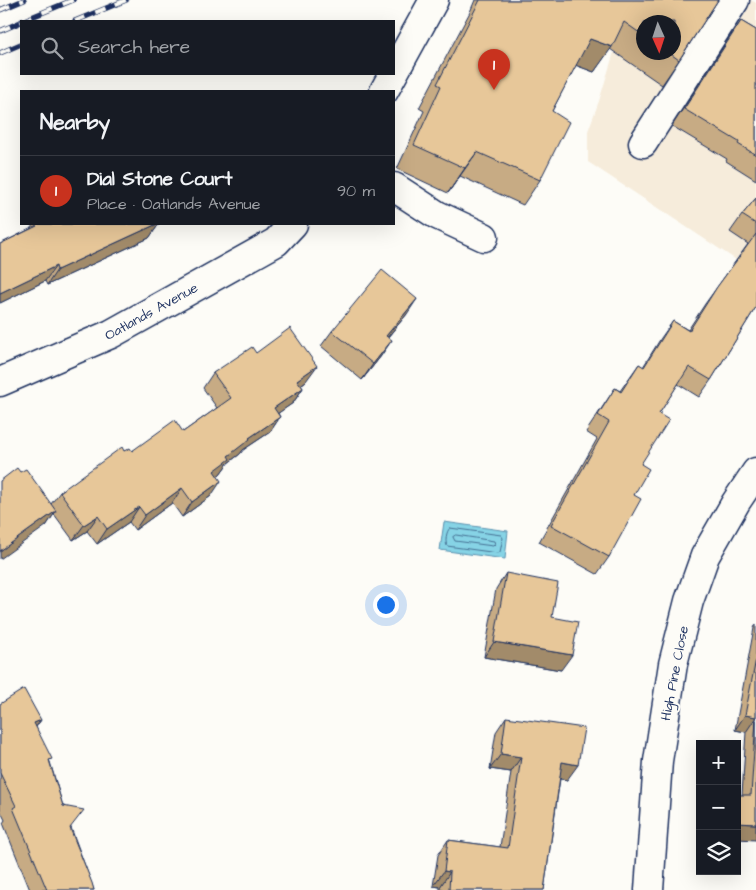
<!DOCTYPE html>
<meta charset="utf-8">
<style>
body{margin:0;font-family:"Architects Daughter",sans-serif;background:#20242c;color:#f1f3f6}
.controls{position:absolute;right:15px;bottom:15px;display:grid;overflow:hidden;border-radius:0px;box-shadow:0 5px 20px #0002}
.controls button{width:45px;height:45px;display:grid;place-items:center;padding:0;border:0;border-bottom:1px solid #363941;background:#171b24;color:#f1f3f6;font:25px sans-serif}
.compass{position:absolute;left:636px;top:15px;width:45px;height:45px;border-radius:50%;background:#171b24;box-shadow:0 5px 20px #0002;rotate:177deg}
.you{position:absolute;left:385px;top:604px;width:18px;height:18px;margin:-12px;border:4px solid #fff;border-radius:50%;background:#1a73e8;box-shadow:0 0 0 8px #1a73e833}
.badge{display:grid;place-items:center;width:32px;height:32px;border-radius:50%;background:#c8321e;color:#fff;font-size:16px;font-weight:700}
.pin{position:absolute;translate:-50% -41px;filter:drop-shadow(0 1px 2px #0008)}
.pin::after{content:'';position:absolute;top:26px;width:18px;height:15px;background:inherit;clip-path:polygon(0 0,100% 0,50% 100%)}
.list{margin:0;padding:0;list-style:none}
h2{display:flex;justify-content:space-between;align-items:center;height:65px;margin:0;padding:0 20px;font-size:21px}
h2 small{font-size:16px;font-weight:400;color:#9ea1a6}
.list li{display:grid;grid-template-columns:32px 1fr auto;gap:15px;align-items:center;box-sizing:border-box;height:70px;padding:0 20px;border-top:1px solid #363941}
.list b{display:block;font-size:19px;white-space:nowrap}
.list p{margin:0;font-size:16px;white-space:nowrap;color:#9ea1a6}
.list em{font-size:16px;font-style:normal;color:#9ea1a6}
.icon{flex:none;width:28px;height:28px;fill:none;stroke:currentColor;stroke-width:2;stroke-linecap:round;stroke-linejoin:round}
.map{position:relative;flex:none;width:756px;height:890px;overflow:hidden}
.search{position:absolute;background:#171b24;box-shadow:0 5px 20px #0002;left:20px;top:20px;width:375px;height:55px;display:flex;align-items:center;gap:12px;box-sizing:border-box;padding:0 18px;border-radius:0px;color:#9ea1a6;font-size:19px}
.panel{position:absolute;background:#171b24;box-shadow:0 5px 20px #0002;left:20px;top:90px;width:375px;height:135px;border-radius:0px}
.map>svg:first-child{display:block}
.built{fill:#f6ecdb;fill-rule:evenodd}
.water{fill:#86d3e5;stroke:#5b91af}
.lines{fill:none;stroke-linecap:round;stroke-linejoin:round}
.shore{stroke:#467194;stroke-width:1}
.minor-casing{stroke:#1b2f5e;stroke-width:31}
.minor{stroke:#fdfcf7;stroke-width:28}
.rail-casing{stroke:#1b2f5e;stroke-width:5.5}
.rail{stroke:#fdfcf7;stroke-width:4;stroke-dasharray:11;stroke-linecap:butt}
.wall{fill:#c7ab84;stroke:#1b2f5e;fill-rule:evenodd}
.shaded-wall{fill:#a28b6b;stroke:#1b2f5e}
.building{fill:#e7c799;stroke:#1b2f5e}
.labels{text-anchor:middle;stroke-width:4;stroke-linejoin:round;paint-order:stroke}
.street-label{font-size:14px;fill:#1b2f5e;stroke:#fdfcf7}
</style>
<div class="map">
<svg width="756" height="890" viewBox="0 0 756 890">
<rect width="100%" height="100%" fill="#fdfcf7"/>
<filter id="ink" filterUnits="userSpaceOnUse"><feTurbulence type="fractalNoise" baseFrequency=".02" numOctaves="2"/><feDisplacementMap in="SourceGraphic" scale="10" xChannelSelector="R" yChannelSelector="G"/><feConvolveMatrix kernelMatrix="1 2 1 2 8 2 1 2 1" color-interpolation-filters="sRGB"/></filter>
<g filter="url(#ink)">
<!-- built -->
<path class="built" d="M 630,0 L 751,0 L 756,3 L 756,273 L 588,162 L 588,131 L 599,101 ZM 644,22 L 674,22 L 674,52 L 644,52 Z"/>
<!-- water -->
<path class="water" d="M 444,522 L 508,531 L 505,559 L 440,550 Z"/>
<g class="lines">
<!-- shore -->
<path class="shore" d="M 450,528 L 501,535 L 503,538 L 500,552 L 498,553 L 447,546 C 445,542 446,531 450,528 Z
M 456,535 L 494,541 L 495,544 L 493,546 L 455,541 L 453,537 Z"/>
<defs>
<path id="minor" d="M 384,91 L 434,0
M 643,143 L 735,0
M 394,187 L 437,215 L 484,237
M 0,382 L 111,334 L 276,242 L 293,224
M 649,890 L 658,761 L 673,664 L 689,601 L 705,556 L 736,502 L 756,472"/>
</defs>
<!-- minor casing -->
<use href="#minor" class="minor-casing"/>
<!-- minor -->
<use href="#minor" class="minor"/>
<defs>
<path id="rail" d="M 0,10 L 24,0
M 22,21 L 73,0
M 75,21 L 126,0
M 0,31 L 21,22
M 0,53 L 21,44"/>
</defs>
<!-- rail casing -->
<use href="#rail" class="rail-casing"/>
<!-- rail -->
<use href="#rail" class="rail"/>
</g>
<!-- wall -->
<path class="wall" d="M 475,0 L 718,0 L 679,60 L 662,85 L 610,49 L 594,72 L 576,65 L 552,111 L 540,180 L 523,205 L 460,176 L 448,193 L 397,169 L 424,111 L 419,108 L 470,12 ZM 644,22 L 674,52 L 644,52 Z
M 741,21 L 756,30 L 756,180 L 726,161 L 727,159 L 672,126 L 729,38 Z
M 756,198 L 756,307 L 711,380 L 699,397 L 678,384 L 659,414 L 641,464 L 634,495 L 609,557 L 597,574 L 539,542 L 597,439 L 586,432 L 615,388 L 620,391 L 639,364 L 643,367 L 661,338 L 673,321 L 688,330 L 705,304 L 748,244 L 730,232 L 742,215 Z
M 34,224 L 159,224 L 149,238 L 47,285 L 45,281 L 0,303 L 0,244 L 30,229 Z
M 407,314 L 388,337 L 381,356 L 362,380 L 321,346 L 332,331 Z
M 256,353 L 306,381 L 301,385 L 303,388 L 293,403 L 278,413 L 280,417 L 270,432 L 243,450 L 240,454 L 228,463 L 220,474 L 218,476 L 211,496 L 182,517 L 172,503 L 135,530 L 129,522 L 97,544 L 87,531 L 73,540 L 54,514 L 46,526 L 20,472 L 51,504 L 60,492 L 124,451 L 132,451 L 183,432 L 217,408 L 203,388 L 213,373 Z
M 506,573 L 552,617 L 561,670 L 484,657 L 496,589 Z
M 756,624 L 756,840 L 742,795 L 746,732 L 735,730 L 754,628 Z
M 0,704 L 41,720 L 36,727 L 50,762 L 63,806 L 94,890 L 30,890 L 3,823 L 5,820 L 0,810 Z
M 506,717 L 567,780 L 560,779 L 544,890 L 440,890 L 440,887 L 433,886 L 438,855 L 448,840 L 500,847 L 511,772 L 490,769 L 496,732 Z"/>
<!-- shaded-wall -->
<path class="shaded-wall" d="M 590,39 L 612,47 L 594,72 L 572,64 Z
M 477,152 L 460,176 L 448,193 L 465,168 Z
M 157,224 L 159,224 L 149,238 L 47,285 L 57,270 Z
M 56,266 L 45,281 L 0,303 L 0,293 Z
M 417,299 L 407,314 L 376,351 L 386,336 Z
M 392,340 L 381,356 L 362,380 L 373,364 Z
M 317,366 L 306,381 L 287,395 L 297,380 Z
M 303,388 L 293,403 L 264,423 L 274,408 Z
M 280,417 L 270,432 L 243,450 L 240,454 L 228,463 L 220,474 L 203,486 L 214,471 L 228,456 L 249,438 Z
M 221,481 L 211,496 L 182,517 L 192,502 Z
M 182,488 L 172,503 L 135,530 L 145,515 Z
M 139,507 L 129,522 L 97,544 L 107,529 Z
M 56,511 L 46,526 L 0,559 L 0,551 Z
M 98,516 L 87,531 L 73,540 L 84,525 Z
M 494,642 L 572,655 L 561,670 L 484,657 Z
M 745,715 L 756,717 L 746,732 L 735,730 Z
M 41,720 L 30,735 L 34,723 Z
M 501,754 L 521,757 L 511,772 L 490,769 Z
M 562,762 L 578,765 L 567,780 L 552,777 Z
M 737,823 L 756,824 L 756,840 L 737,839 Z
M 444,871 L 450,872 L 440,887 L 433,886 Z"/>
<!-- building -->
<path class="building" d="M 480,0 L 718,0 L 679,60 L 668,52 L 674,52 L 674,22 L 644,22 L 644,36 L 624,22 L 612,47 L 590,39 L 552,111 L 569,122 L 540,180 L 477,152 L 465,168 L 414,145 L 441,86 L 437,84 Z
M 741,21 L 756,30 L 756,155 L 738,144 L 739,142 L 684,109 Z
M 756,198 L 756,224 L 742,215 Z
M 35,224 L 157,224 L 57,270 L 56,266 L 0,293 L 0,244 L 37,226 Z
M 756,234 L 756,307 L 711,380 L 689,367 L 659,414 L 669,420 L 641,464 L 649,469 L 634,495 L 641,499 L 609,557 L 551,525 L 609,422 L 598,415 L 615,388 L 621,392 L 639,364 L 644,367 L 673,321 L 689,331 L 717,287 Z
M 382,270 L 417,299 L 386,336 L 392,340 L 373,364 L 332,331 Z
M 290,328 L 317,366 L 297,380 L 303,388 L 274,408 L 280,417 L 249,438 L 250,439 L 228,456 L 230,459 L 214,471 L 221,481 L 192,502 L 182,488 L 145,515 L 139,507 L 107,529 L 98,516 L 84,525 L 60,492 L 122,447 L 124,451 L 130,448 L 132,451 L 175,420 L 183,432 L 231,398 L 213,373 L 252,347 L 256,353 Z
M 17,468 L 20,472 L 26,469 L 56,511 L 0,551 L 0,481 Z
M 506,573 L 558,583 L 552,617 L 578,622 L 572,655 L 494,642 Z
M 756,659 L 756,717 L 745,715 Z
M 24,689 L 41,720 L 34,723 L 52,759 L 49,760 L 63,806 L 84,810 L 70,828 L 92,883 L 94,890 L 47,890 L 13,808 L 16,806 L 0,773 L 0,704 Z
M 506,717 L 584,728 L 578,765 L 562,762 L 544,890 L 449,890 L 450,872 L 444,871 L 448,840 L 508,848 L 521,757 L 501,754 Z
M 756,720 L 756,824 L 737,823 L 737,795 L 751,795 Z"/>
</g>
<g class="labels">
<!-- street labels -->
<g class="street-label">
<text transform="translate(151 311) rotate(-29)" y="5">Oatlands Avenue</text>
<text transform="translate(674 673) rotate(-79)" y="5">High Pine Close</text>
</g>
</g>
</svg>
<div class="controls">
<button>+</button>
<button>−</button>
<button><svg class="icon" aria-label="layers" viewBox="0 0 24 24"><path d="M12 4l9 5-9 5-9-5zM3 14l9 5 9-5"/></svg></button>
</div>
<svg class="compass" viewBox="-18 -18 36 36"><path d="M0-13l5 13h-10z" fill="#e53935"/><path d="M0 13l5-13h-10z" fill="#9ea1a6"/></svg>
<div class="you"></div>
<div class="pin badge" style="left:494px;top:90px">1</div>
<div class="search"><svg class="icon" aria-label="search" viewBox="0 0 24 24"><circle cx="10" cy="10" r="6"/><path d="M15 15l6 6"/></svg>Search here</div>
<section class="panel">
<h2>Nearby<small></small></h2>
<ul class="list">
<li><span class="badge">1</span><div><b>Dial Stone Court</b><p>Place · Oatlands Avenue</p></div><em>90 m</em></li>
</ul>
</section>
</div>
